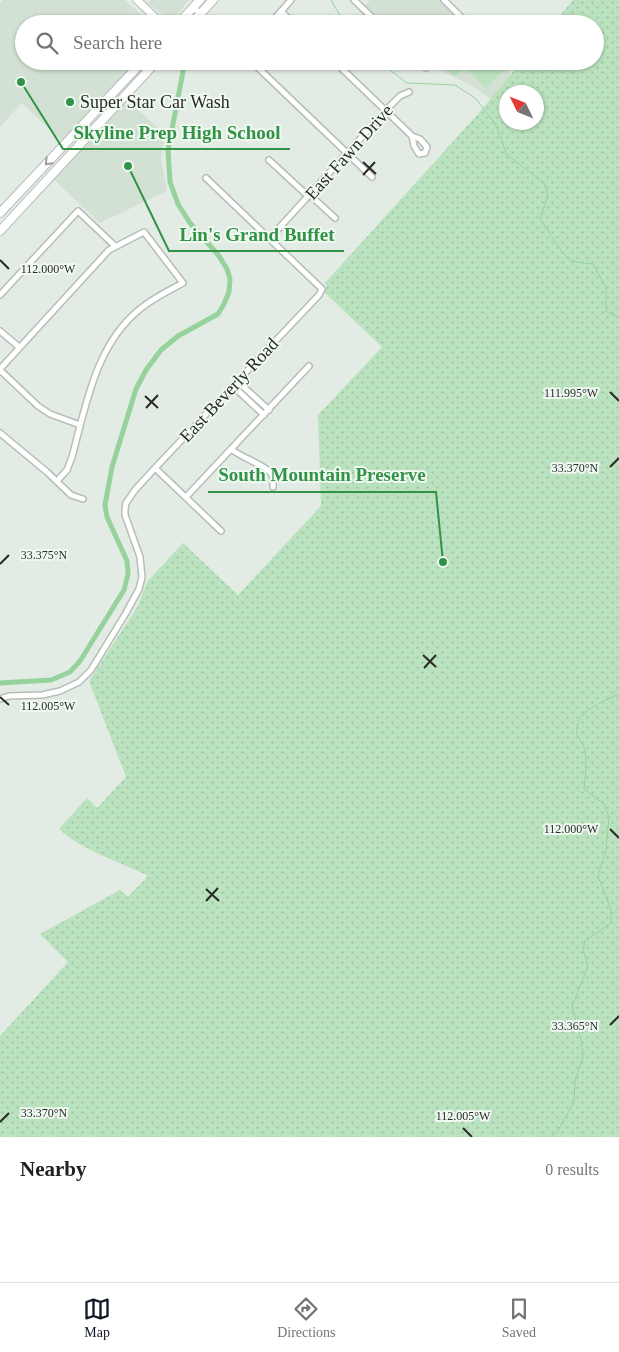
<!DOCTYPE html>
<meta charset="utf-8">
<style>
body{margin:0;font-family:Georgia,serif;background:#f6f6f6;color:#202124}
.compass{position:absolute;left:499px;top:85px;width:45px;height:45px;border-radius:50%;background:#fff;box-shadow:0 1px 4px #0004;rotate:313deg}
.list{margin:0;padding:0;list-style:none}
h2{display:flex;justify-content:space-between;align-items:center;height:65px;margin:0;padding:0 20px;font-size:21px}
h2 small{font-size:16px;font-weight:400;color:#757577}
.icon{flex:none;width:28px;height:28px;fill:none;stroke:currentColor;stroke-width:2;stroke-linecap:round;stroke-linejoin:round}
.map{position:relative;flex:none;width:619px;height:1137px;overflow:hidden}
.search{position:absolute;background:#fff;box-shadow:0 1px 4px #0004;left:15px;right:15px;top:15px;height:55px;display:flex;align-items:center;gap:12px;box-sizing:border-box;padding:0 18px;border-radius:28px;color:#757577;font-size:19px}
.sheet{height:145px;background:#fff}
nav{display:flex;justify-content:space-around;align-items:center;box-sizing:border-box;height:70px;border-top:1px solid #e0e0e0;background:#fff;font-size:14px;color:#757577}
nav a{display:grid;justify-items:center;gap:2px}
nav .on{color:#111827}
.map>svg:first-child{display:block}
.built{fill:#d3e1d4}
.park{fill:url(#park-dots);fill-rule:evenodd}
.pitch{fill:#bae2be}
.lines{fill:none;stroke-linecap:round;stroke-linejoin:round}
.stream{stroke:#96d39c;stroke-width:1}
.canal{stroke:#96d39c;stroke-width:5}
.street-casing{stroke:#b6beb7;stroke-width:8}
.secondary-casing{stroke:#b6beb7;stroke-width:9}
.primary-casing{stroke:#b6beb7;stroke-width:10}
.street{stroke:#fff;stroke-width:5}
.secondary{stroke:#fff;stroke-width:7}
.primary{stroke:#fff;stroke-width:8}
.oneway{stroke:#9e9f9e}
.ticks{fill:none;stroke:#272a27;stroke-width:2}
.poi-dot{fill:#329346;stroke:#f0f9f1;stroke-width:2}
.labels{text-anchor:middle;stroke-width:4;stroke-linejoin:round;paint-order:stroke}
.poi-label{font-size:18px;fill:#272a27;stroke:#f0f9f1;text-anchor:start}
.street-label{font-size:18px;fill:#272a27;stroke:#f0f9f1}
.ticks-label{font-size:12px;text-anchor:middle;fill:#272a27;stroke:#f0f9f1;stroke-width:4;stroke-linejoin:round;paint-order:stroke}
.leader{fill:none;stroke:#329346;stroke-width:2}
.callout-dot{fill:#329346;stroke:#f0f9f1;stroke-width:2}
.callout-label{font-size:19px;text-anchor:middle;font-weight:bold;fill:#329346;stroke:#f0f9f1;stroke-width:4;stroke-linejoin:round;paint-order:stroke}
</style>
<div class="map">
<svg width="619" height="1137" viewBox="0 0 619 1137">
<defs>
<pattern id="park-dots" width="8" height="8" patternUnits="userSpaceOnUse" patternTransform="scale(1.25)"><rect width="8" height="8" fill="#bae2be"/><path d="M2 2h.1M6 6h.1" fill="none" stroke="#a0c2a3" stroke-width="1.8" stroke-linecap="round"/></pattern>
</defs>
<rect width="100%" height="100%" fill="#e3ece4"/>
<!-- built -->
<path class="built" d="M 3,0 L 125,0 L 152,24 L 24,24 L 24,61 L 135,61 L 120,81 L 62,141 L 22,103 L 0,127 L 0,3 Z
M 150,0 L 189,0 L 175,17 L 168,19 L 148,3 Z
M 370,0 L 439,0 L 464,24 L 384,24 L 365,5 Z
M 424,61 L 504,61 L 511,68 L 509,74 L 509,82 L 494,101 L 469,84 L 429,65 Z
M 127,100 L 165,134 L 161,158 L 167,191 L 100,223 L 53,179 Z"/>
<!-- park -->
<path class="park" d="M 573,0 L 619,0 L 619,1137 L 0,1137 L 0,1036 L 68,962 L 40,934 L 120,890 L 128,897 L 148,876 C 119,861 83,851 59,829 L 87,798 L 97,808 L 126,777 L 89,681 L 138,606 L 147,582 L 183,543 L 238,595 L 321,506 L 318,415 L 382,347 L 323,291 L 327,287 L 325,283 L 477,115 L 522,61 L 595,61 L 595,24 L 553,24 ZM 506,92 L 536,92 L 536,122 L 506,122 Z"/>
<!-- pitch -->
<path class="pitch" d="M 449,61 L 455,61 L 463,69 L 455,77 L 444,67 Z
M 459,61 L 497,61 L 505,69 L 486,88 Z"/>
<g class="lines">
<!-- stream -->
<path class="stream" d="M 331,0 L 345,24
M 378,61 L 407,83 L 455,85 L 475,98 L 495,123 L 507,155 L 544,183 L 548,195 L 540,219 C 549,230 561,256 573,261 C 579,263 587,263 593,264 L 606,287 L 606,311 L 619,318
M 551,1137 L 559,1129 L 574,1102 L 575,1081 L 583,1056 L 581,1040 L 572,1006 L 588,966 L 583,950 L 585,941 L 611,923 L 611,910 L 598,876 L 606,850 L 609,817 L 604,804 L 584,789 C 585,777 587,763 585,751 C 584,744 578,739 577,733 C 573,712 604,701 619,694"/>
<!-- canal -->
<path class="canal" d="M 0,683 L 51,680 L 70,672 L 80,661 L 124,590 L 128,574 L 127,561 L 107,517 L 105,505 L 112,467 L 136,389 L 146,370 L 161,350 L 178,336 L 218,314 L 224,304 L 229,292 L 230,279 L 227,269 L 219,256 L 190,223 L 178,204 L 170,182 L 168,150 L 185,61"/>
<defs>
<path id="street" d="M 354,0 L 379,24
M 444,0 L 468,24
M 193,7 L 211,24
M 281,11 L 294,24
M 270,24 L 291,0
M 251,61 L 372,177
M 334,61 L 412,136 L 420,139 L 427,147 L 425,153 L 419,154 L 414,146 L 412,136
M 419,61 L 426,68
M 509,61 L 512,64
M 269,160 L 308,196
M 310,195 L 335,218
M 270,238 L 391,105 L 400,96 L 409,92
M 0,295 L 78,211 L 115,246
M 0,331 L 19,347
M 0,369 L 109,250 L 144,232 L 183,283 C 168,291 153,298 140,309 C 96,344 86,405 72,457 L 67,470 L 57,481
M 0,370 L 38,406 L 50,414 L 80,425
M 237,381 L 269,410
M 233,386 L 264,415
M 0,433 L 47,472 L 71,495 L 83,499
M 231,449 C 240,457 268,466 272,475 C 273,478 273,483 273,487
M 155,468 L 221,531
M 186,497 L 309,366
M 0,699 L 9,696 L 42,695 L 60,691 L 79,682 L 91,670 L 126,613 L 139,589 L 142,577 L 140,557 L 125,515 L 125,509 L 126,503 L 135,490 L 155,468 L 319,295 L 322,289 L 206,178"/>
<path id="secondary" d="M 137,0 L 162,24"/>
<path id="primary" d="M 178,24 L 200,0
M 191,24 L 213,0
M 0,213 L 143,61
M 0,231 L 157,61"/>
</defs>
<!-- street casing -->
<use href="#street" class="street-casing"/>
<!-- secondary casing -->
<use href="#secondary" class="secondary-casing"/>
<!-- primary casing -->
<use href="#primary" class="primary-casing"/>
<!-- street -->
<use href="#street" class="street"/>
<!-- secondary -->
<use href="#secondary" class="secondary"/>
<!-- primary -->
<use href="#primary" class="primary"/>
</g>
<!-- one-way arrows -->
<defs><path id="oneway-chevron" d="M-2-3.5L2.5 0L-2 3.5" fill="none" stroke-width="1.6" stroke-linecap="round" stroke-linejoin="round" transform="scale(1.25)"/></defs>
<use class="oneway" href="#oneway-chevron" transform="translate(48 162) rotate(134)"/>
<!-- ticks -->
<path class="ticks" d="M 363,162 L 376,174M 363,175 L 375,162M 0,260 L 9,269M 610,392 L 619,401M 145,396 L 158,408M 146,408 L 158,395M 610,467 L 619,458M 0,564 L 9,555M 423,655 L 436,667M 424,668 L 436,655M 0,697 L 9,705M 610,829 L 619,838M 206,889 L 219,901M 206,901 L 218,888M 610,1025 L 619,1016M 0,1122 L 9,1113M 463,1128 L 472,1137"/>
<!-- markers -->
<circle class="poi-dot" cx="70" cy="102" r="5"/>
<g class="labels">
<!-- poi labels -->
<g class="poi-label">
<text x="80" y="108">Super Star Car Wash</text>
</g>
<!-- street labels -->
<g class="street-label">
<text transform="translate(349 152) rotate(-48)" y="6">East Fawn Drive</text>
<text transform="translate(229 390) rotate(-47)" y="6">East Beverly Road</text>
</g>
</g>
<g class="ticks-label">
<text x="48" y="273">112.000°W</text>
<text x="571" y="397">111.995°W</text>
<text x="575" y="472">33.370°N</text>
<text x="44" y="559">33.375°N</text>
<text x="48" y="710">112.005°W</text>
<text x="571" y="833">112.000°W</text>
<text x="575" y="1030">33.365°N</text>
<text x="44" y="1117">33.370°N</text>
<text x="463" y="1120">112.005°W</text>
</g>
<!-- callouts -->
<path class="leader" d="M21 82L63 149H290M128 166L169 251H344M443 562L436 492H208"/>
<g class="callout-dot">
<circle cx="21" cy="82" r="5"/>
<circle cx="128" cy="166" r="5"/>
<circle cx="443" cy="562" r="5"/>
</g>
<g class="callout-label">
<text x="177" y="139">Skyline Prep High School</text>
<text x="257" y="241">Lin's Grand Buffet</text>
<text x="322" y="481">South Mountain Preserve</text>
</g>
</svg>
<svg class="compass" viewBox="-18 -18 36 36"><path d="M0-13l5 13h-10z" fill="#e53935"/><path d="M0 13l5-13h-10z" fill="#757577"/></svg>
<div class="search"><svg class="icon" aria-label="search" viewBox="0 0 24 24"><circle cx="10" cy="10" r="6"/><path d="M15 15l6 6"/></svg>Search here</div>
</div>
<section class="sheet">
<h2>Nearby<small>0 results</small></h2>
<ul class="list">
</ul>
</section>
<nav>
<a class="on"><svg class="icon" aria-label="map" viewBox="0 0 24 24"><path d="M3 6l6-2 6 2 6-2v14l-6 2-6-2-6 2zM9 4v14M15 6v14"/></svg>Map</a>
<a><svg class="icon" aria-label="directions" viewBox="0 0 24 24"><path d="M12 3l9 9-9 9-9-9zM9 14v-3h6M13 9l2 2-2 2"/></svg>Directions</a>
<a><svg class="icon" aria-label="saved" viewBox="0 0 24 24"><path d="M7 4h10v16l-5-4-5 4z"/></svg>Saved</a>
</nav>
